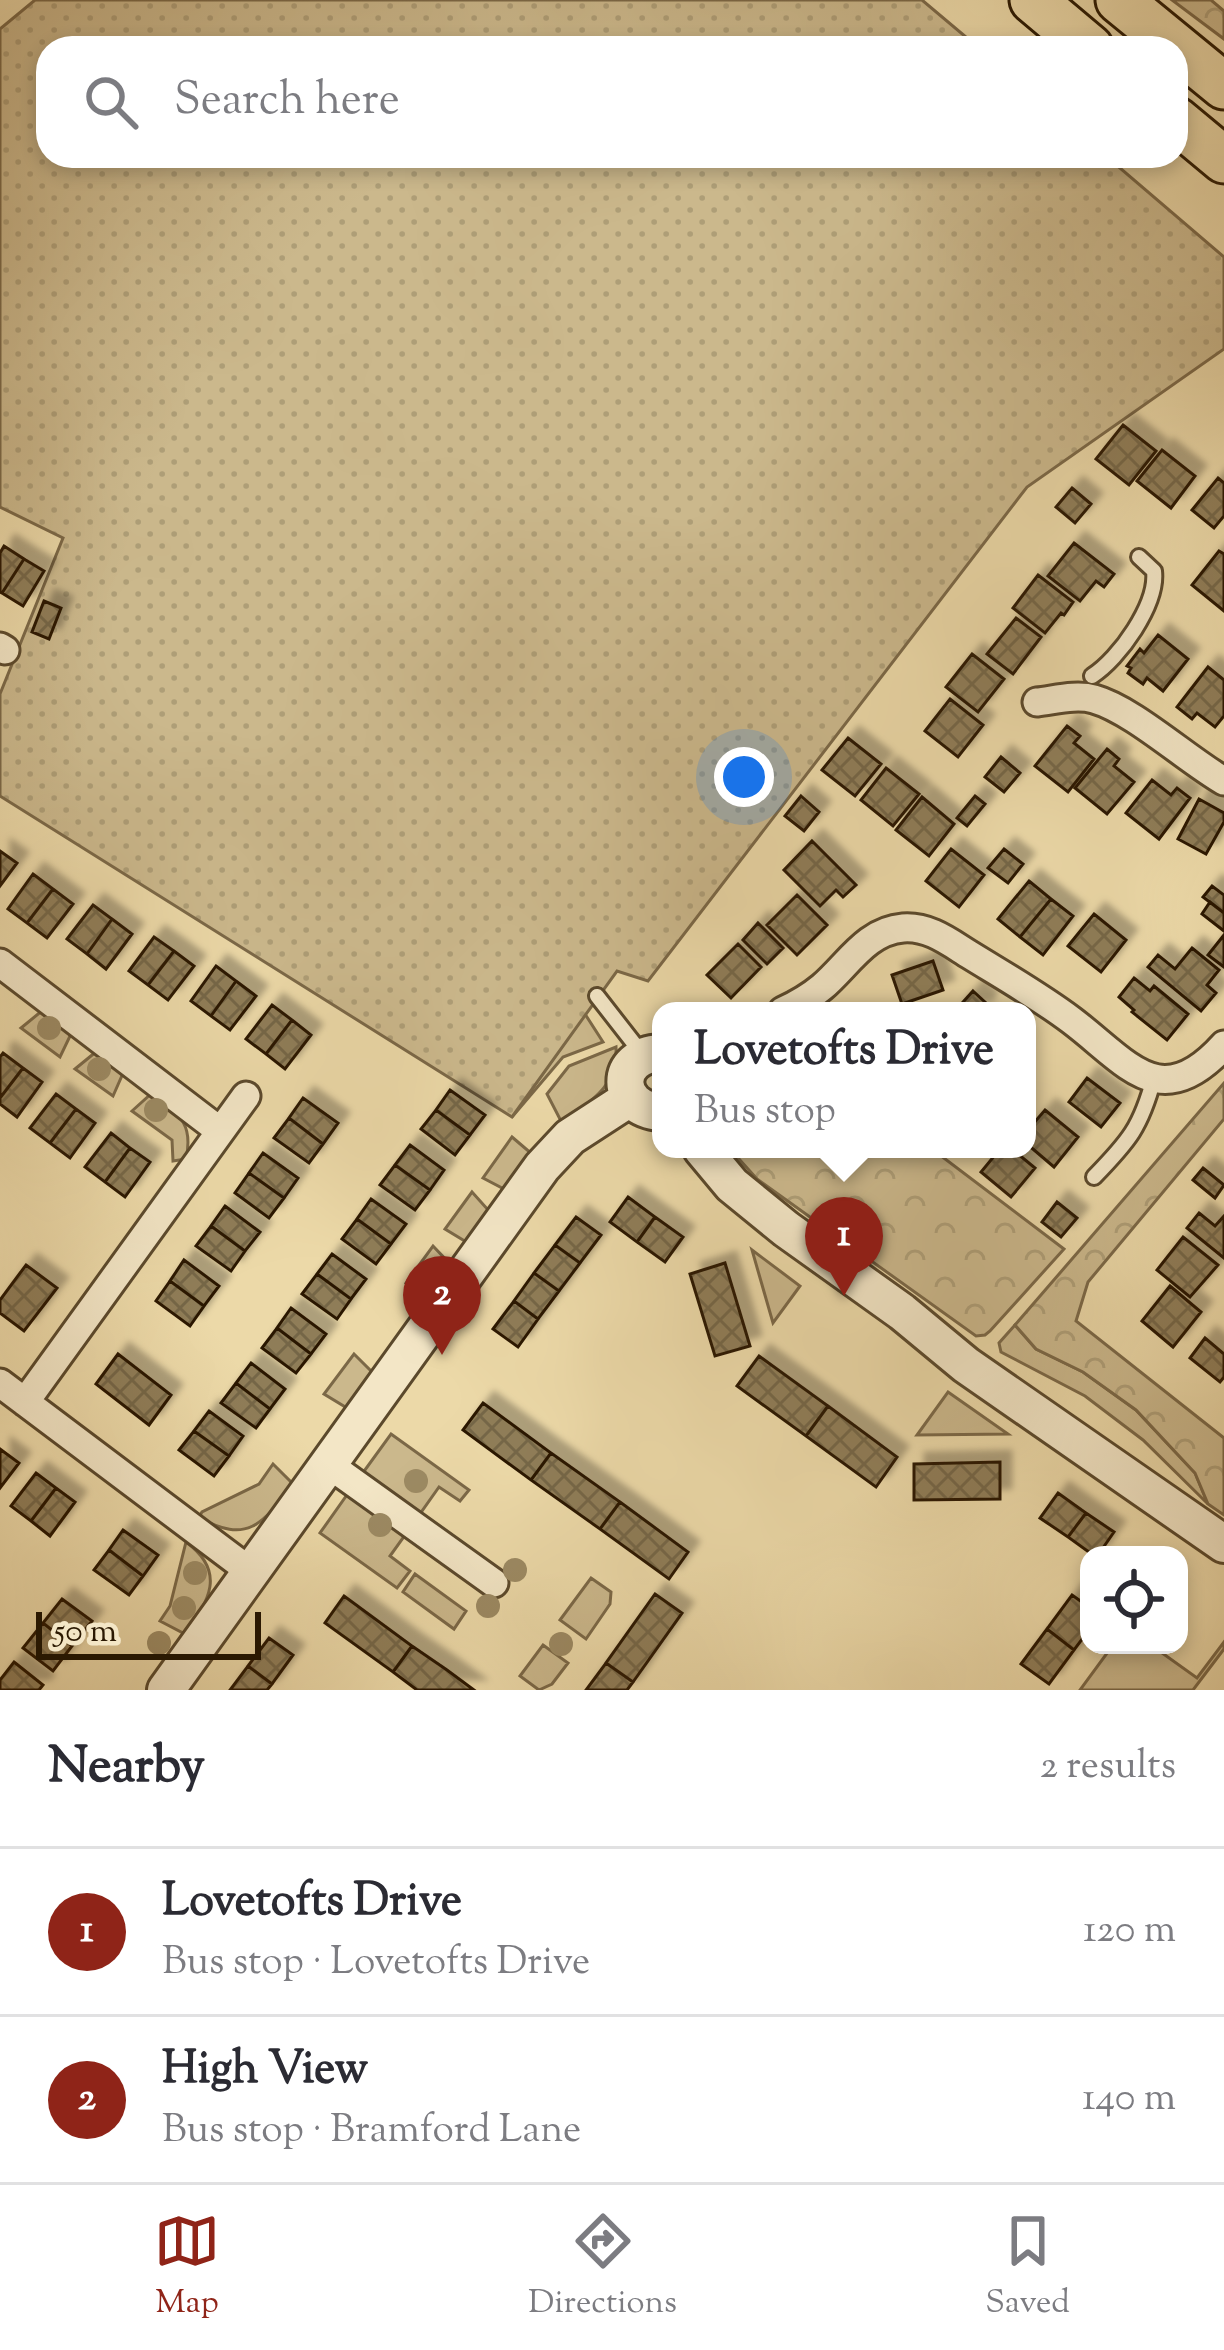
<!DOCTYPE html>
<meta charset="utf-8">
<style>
body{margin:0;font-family:"Sorts Mill Goudy",serif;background:#f7f7f7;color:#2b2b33}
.controls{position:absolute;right:36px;bottom:36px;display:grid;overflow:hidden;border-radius:24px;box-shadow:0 6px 18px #0003}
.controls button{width:108px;height:108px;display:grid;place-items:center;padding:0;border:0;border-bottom:3px solid #e1e1e2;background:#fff;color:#2b2b33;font:60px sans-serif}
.scale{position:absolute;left:36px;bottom:30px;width:225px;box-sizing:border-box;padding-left:12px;border:6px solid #2b1902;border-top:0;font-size:33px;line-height:42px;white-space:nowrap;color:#2b1902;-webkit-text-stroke:9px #f3e6c6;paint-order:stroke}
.you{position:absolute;left:744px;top:777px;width:42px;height:42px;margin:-30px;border:9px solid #fff;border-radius:50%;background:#1a73e8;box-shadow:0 0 0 18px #1a73e833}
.badge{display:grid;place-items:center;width:78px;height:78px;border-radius:50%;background:#8f2418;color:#fff;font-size:39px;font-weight:700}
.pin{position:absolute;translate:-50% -99px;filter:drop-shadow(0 3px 6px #0008)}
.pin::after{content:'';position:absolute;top:63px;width:42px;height:36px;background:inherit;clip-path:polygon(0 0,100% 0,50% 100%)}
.popup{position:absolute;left:652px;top:1002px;width:384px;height:156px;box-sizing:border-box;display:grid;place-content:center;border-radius:24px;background:#fff;filter:drop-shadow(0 3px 9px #0005);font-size:39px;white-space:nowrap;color:#7c7c81}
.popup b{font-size:45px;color:#2b2b33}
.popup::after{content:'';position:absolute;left:50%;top:100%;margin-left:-24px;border:24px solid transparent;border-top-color:#fff}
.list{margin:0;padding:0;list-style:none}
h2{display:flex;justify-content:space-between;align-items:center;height:156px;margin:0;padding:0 48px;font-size:51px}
h2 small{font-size:39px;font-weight:400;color:#7c7c81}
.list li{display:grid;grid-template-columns:78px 1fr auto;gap:36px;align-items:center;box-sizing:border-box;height:168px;padding:0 48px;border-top:3px solid #e1e1e2}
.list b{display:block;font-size:45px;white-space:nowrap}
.list p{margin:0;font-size:39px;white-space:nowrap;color:#7c7c81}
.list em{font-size:39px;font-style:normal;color:#7c7c81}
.icon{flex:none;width:66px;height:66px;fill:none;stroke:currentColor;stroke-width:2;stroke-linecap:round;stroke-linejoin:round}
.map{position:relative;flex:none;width:1224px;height:1690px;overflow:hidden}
.search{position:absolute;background:#fff;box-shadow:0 6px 18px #0003;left:36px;right:36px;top:36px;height:132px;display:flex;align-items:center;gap:30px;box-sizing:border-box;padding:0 42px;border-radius:36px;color:#7c7c81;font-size:45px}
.sheet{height:492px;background:#fff}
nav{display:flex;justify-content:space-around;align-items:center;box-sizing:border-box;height:168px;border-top:3px solid #e1e1e2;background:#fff;font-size:33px;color:#7c7c81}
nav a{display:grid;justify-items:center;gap:6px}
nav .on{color:#8f2418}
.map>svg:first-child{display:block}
.grass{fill:#cbb88c;stroke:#7b6847;stroke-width:3}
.forest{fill:url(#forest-crowns);stroke:#7b6847;stroke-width:3}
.park{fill:url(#park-dots);stroke:#7b6847;stroke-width:3}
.building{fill:url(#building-cross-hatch);stroke:#2b1902;stroke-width:3;filter:url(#shadow)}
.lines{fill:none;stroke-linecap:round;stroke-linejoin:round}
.service-casing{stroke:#5b492c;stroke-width:20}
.minor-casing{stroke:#5b492c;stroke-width:33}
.tertiary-casing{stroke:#5b492c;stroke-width:42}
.trunk-casing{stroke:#2b1902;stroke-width:51}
.service{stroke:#f3e6c6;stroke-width:14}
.minor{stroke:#f3e6c6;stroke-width:27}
.tertiary{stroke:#f3e6c6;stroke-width:36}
.trunk{stroke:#ecd9a8;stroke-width:45}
.tree{fill:#9c8a63}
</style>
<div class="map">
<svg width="1224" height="1690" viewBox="0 0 1224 1690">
<defs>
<pattern id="forest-crowns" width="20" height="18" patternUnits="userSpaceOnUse" patternTransform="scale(3)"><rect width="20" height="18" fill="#cbb88c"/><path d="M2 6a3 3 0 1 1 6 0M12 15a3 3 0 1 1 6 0" fill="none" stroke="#ae9e77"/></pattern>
<pattern id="park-dots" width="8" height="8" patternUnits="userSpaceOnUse" patternTransform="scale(3)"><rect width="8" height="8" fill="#cbb88c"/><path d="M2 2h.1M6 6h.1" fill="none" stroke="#ae9e77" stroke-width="1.8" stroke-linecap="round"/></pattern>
<pattern id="building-cross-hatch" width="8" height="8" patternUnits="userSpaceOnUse" patternTransform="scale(3)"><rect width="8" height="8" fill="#8f7d58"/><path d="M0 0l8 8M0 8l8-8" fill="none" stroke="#756647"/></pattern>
<filter id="shadow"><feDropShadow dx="11" dy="-11" stdDeviation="3" flood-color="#0004"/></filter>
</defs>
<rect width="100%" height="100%" fill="#ecd9a8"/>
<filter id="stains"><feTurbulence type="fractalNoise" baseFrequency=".00167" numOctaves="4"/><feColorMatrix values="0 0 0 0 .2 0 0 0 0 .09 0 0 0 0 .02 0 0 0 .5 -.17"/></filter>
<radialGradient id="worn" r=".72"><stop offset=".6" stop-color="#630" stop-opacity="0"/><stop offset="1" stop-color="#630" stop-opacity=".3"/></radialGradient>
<!-- grass -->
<path class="grass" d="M 43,1010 L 72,1032 L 60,1057 L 21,1028 Z
M 585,1014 L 603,1042 L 563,1057 L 512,1117 Z
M 616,1047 C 618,1087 591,1101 562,1123 L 547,1094 L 569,1066 Z
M 97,1051 L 124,1071 L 113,1096 L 75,1069 Z
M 152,1093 C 178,1114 194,1122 186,1159 L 173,1161 L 172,1140 L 132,1111 Z
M 512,1137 L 532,1154 L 506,1190 L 483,1178 Z
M 472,1192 L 490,1212 L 468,1243 L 445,1229 Z
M 433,1246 L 451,1265 L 428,1297 L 406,1283 Z
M 752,1250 L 800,1286 L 773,1323 Z
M 1015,1325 L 1036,1349 L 1083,1372 L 1136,1410 L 1195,1473 L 1208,1504 L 1143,1440 L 1085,1396 L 1001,1352 L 999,1343 Z
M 354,1354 L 373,1373 L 347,1408 L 324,1394 Z
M 948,1392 L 1008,1434 L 917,1435 Z
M 391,1434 L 469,1490 L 460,1501 L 439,1487 L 417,1518 L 362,1474 Z
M 273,1464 L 293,1484 C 264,1522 248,1546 199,1517 L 202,1512 L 259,1484 Z
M 349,1492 L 408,1531 L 390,1556 L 410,1571 L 397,1588 L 320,1533 Z
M 186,1542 C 227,1572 209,1601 185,1634 L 160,1621 L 170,1606 Z
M 415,1574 L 466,1611 L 454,1629 L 403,1592 Z
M 591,1578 L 611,1592 L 610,1604 L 586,1639 L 560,1620 Z
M 1224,1642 L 1224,1649 L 1193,1690 L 1080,1690 L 1113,1645 L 1151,1645 L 1197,1678 Z
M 543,1645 L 568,1663 L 552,1684 L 539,1690 L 520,1676 Z"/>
<!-- forest -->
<path class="forest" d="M 1172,0 L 1211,0 L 1224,11 L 1224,39 Z
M 1224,1083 L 1224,1119 L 1088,1282 L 1076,1321 L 1224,1438 L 1224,1515 L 1208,1504 L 1195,1473 L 1136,1410 L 1083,1372 L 1036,1349 L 1015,1325 Z
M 730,1149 L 932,1149 L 1064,1249 L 990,1331 L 985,1335 L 976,1336 L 757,1179 Z"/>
<!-- park -->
<path class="park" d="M 35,0 L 922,0 L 979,48 L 48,48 L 48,156 L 1106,156 L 1224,257 L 1224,349 L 1027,487 L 648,981 L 617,971 L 512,1117 L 0,796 L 0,694 L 63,538 L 0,507 L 0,29 Z"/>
<!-- building -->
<path class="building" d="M 1123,425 L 1156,451 L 1129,485 L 1096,459 Z
M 1162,450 L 1195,476 L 1171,508 L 1137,481 Z
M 1218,478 L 1224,483 L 1224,516 L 1214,528 L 1192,510 Z
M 1072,488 L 1091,504 L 1075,523 L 1056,507 Z
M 1074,543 L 1114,574 L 1104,587 L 1096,581 L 1080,601 L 1048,576 Z
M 4,546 L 24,559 L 2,593 L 0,592 L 0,553 Z
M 1219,551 L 1224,554 L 1224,611 L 1192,585 Z
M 24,559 L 44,571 L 23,606 L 2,593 Z
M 1038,575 L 1073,602 L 1064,615 L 1061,613 L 1045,633 L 1013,608 Z
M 44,601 L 61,608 L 49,639 L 32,632 Z
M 1016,618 L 1041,637 L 1013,674 L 987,654 Z
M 1158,635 L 1188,659 L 1163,691 L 1147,678 L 1143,684 L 1128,673 L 1131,668 L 1127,666 L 1140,649 L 1144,653 Z
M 972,654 L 1004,679 L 978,712 L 946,687 Z
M 1208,667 L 1224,680 L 1224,716 L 1215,727 L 1197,713 L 1192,719 L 1177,707 Z
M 950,699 L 983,725 L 958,757 L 925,731 Z
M 1067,726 L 1080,736 L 1074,743 L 1094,759 L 1068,792 L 1035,766 Z
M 848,738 L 881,764 L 855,796 L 822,770 Z
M 1107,749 L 1119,759 L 1114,766 L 1134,782 L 1107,814 L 1075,788 Z
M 1001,757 L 1020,773 L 1004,792 L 985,777 Z
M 886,768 L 919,794 L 893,826 L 861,800 Z
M 1152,780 L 1171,795 L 1177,788 L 1190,798 L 1159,839 L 1126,813 Z
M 801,796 L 819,812 L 804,831 L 785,816 Z
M 975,796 L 985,804 L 967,826 L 957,818 Z
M 922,797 L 954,824 L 929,856 L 896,830 Z
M 1199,799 L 1224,813 L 1224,822 L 1206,854 L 1178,839 Z
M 812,841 L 856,885 L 843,897 L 836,890 L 820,906 L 784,870 Z
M 951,849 L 984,875 L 959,907 L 926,881 Z
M 1004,849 L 1023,864 L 1008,883 L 988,868 Z
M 0,851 L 17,863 L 0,886 Z
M 33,874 L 53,889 L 27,923 L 8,909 Z
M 1029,881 L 1051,899 L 1020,937 L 998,919 Z
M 1212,886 L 1224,895 L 1224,913 L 1203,897 Z
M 53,889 L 73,904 L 47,938 L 27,923 Z
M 797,895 L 827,925 L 797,955 L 767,925 Z
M 1051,899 L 1073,916 L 1043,955 L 1020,937 Z
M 1210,902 L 1224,913 L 1224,931 L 1202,914 Z
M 93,905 L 112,919 L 87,954 L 67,939 Z
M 1094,914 L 1126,940 L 1101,972 L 1068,946 Z
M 112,919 L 132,934 L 106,969 L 87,954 Z
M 758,923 L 783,948 L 767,964 L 743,940 Z
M 1224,935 L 1224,967 L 1208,955 Z
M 154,937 L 174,951 L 148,985 L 129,971 Z
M 738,944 L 761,967 L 731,998 L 707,975 Z
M 1192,948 L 1219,970 L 1207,985 L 1216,993 L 1201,1011 L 1148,967 L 1158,955 L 1175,969 Z
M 174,951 L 194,966 L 168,1000 L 148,985 Z
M 933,961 L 943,990 L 902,1004 L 892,975 Z
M 216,966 L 236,981 L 211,1016 L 191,1001 Z
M 1134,978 L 1150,991 L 1154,986 L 1188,1014 L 1167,1040 L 1132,1012 L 1134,1010 L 1119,997 Z
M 236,981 L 256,996 L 230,1030 L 211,1016 Z
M 973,991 L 986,1003 L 981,1011 L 955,1011 Z
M 272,1005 L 292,1020 L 266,1054 L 246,1039 Z
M 292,1020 L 311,1035 L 285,1069 L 266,1054 Z
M 3,1053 L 23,1068 L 0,1098 L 0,1057 Z
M 23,1068 L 42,1082 L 17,1117 L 0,1104 L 0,1098 Z
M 1087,1078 L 1120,1103 L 1101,1127 L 1069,1102 Z
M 450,1090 L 485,1115 L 470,1135 L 436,1110 Z
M 56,1094 L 76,1109 L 50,1143 L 30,1128 Z
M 303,1098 L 338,1123 L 323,1144 L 289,1118 Z
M 76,1109 L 95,1123 L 70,1158 L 50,1143 Z
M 436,1110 L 470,1135 L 455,1155 L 421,1129 Z
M 1045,1110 L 1078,1137 L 1054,1167 L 1027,1144 L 1027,1131 Z
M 289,1118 L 323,1144 L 309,1163 L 274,1138 Z
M 111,1133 L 130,1148 L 105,1182 L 85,1167 Z
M 410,1145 L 444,1170 L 430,1190 L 395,1165 Z
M 130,1148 L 150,1162 L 125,1197 L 105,1182 Z
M 1000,1149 L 1012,1149 L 1035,1168 L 1011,1197 L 981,1172 Z
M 263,1153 L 298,1178 L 284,1198 L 249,1173 Z
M 395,1165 L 430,1190 L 415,1210 L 380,1185 Z
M 1203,1168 L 1224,1185 L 1215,1198 L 1193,1180 Z
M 249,1173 L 284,1198 L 269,1218 L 235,1193 Z
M 628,1197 L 655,1217 L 637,1242 L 610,1222 Z
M 371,1199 L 406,1224 L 391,1244 L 357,1219 Z
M 1057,1202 L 1077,1218 L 1061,1237 L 1042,1222 Z
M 225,1206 L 260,1232 L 245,1251 L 211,1226 Z
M 1199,1213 L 1215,1226 L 1224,1216 L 1224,1258 L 1187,1228 Z
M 576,1217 L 601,1235 L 580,1263 L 555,1245 Z
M 655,1217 L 683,1237 L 665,1262 L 637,1242 Z
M 357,1219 L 391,1244 L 376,1264 L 342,1239 Z
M 211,1226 L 245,1251 L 231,1271 L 196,1246 Z
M 1183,1237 L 1218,1265 L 1190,1297 L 1157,1270 Z
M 555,1245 L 580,1263 L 559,1291 L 534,1273 Z
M 332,1254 L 366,1279 L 351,1299 L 317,1274 Z
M 184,1260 L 219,1286 L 204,1306 L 170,1281 Z
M 725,1263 L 750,1346 L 715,1356 L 690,1274 Z
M 26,1265 L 57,1288 L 24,1331 L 0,1313 L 0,1300 Z
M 534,1273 L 559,1291 L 538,1319 L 514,1301 Z
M 317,1274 L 351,1299 L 337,1319 L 302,1294 Z
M 170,1281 L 204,1306 L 190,1326 L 156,1301 Z
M 1170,1286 L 1201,1312 L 1173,1347 L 1142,1321 Z
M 514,1301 L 538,1319 L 518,1347 L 493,1329 Z
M 291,1308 L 326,1334 L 311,1354 L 277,1328 Z
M 277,1328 L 311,1354 L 296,1373 L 262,1348 Z
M 1205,1338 L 1224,1354 L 1224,1377 L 1220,1382 L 1190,1358 Z
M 118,1354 L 171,1395 L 149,1425 L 96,1384 Z
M 759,1356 L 828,1406 L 806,1436 L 737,1386 Z
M 251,1363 L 285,1389 L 270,1409 L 236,1383 Z
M 236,1383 L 270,1409 L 256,1428 L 221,1403 Z
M 483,1403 L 551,1453 L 531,1480 L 463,1430 Z
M 828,1406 L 897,1457 L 876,1487 L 806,1436 Z
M 209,1411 L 243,1436 L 229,1456 L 194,1431 Z
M 194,1431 L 229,1456 L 214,1476 L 179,1450 Z
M 0,1449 L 19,1463 L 0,1488 Z
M 551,1453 L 620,1502 L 600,1529 L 531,1480 Z
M 1000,1462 L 1000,1499 L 914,1500 L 914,1464 Z
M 36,1473 L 56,1488 L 31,1521 L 11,1506 Z
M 56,1488 L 75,1502 L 50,1536 L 31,1521 Z
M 1058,1493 L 1086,1513 L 1068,1537 L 1040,1518 Z
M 620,1502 L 688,1552 L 669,1579 L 600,1529 Z
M 1086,1513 L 1114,1532 L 1098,1555 L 1093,1555 L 1068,1537 Z
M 123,1530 L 158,1555 L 143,1576 L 109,1550 Z
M 109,1550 L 143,1576 L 129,1595 L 94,1570 Z
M 655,1594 L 682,1613 L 633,1682 L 606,1663 Z
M 1072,1595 L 1089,1607 L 1089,1630 L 1074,1650 L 1047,1629 Z
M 344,1596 L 412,1646 L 393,1672 L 325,1623 Z
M 62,1599 L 92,1621 L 72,1646 L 43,1623 Z
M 43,1623 L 72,1646 L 53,1671 L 23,1648 Z
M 1047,1629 L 1074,1650 L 1049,1684 L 1021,1664 Z
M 269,1638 L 293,1655 L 272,1684 L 248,1666 Z
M 412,1646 L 447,1670 L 474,1690 L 417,1690 L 393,1672 Z
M 14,1662 L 43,1685 L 39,1690 L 0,1690 L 0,1680 Z
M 606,1663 L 633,1682 L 627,1690 L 586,1690 Z
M 248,1666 L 272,1684 L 267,1690 L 230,1690 Z"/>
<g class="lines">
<defs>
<path id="service" d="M 1092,676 C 1119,659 1158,604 1154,571 L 1139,557
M 597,996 L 643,1055
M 1094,1177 C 1129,1141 1141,1127 1154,1078"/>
<path id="minor" d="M 0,647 L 5,650
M 1037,702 C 1055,700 1076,694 1094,699 C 1133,710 1186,759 1224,781
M 0,963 L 220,1131
M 783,1011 C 798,1004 810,997 822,987 C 848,965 866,931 903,928 C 929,926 949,942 970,955 C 1004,976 1039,996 1071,1020 C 1127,1062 1160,1116 1224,1045
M 0,1383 L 251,1572
M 25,1402 L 246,1096
M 328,1464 L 494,1583"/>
<path id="tertiary" d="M 661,1053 C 613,1055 614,1109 661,1112
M 702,1149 L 732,1185 L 786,1229 L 902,1312 L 966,1365 L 1224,1544
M 166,1690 L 542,1167 L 570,1137 L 630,1098"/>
<path id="trunk" d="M 1033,0 L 1090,48
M 1119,0 L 1224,86
M 1176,120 L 1224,160"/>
</defs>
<!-- service casing -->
<use href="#service" class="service-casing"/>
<!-- minor casing -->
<use href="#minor" class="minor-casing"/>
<!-- tertiary casing -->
<use href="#tertiary" class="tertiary-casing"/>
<!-- trunk casing -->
<use href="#trunk" class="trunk-casing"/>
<!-- service -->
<use href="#service" class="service"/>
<!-- minor -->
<use href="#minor" class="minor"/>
<!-- tertiary -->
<use href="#tertiary" class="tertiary"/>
<!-- trunk -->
<use href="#trunk" class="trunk"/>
</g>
<!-- trees -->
<g class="tree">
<circle cx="49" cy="1028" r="12"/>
<circle cx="99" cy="1069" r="12"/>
<circle cx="156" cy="1110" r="12"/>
<circle cx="416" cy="1481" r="12"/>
<circle cx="380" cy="1525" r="12"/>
<circle cx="515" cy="1570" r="12"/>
<circle cx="195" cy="1573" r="12"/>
<circle cx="488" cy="1606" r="12"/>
<circle cx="184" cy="1608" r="12"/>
<circle cx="159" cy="1643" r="12"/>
<circle cx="561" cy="1644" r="12"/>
</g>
<rect width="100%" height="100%" filter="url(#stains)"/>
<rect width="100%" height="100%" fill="url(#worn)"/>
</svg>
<div class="controls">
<button><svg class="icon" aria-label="locate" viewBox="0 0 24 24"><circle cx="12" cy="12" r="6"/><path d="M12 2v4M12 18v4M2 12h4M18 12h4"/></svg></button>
</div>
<div class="scale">50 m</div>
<div class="you"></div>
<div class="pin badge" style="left:844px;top:1296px">1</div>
<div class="popup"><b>Lovetofts Drive</b>Bus stop</div>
<div class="pin badge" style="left:442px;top:1355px">2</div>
<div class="search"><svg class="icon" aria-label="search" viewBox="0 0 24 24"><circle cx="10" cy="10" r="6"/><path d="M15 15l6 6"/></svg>Search here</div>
</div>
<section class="sheet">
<h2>Nearby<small>2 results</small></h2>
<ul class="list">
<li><span class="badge">1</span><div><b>Lovetofts Drive</b><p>Bus stop · Lovetofts Drive</p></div><em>120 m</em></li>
<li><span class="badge">2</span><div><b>High View</b><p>Bus stop · Bramford Lane</p></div><em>140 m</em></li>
</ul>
</section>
<nav>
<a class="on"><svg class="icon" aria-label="map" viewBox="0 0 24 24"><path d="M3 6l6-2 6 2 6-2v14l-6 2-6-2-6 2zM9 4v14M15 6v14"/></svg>Map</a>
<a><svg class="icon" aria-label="directions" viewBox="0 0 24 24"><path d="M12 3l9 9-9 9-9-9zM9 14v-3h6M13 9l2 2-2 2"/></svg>Directions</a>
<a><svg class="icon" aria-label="saved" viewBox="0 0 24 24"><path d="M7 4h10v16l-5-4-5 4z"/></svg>Saved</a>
</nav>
